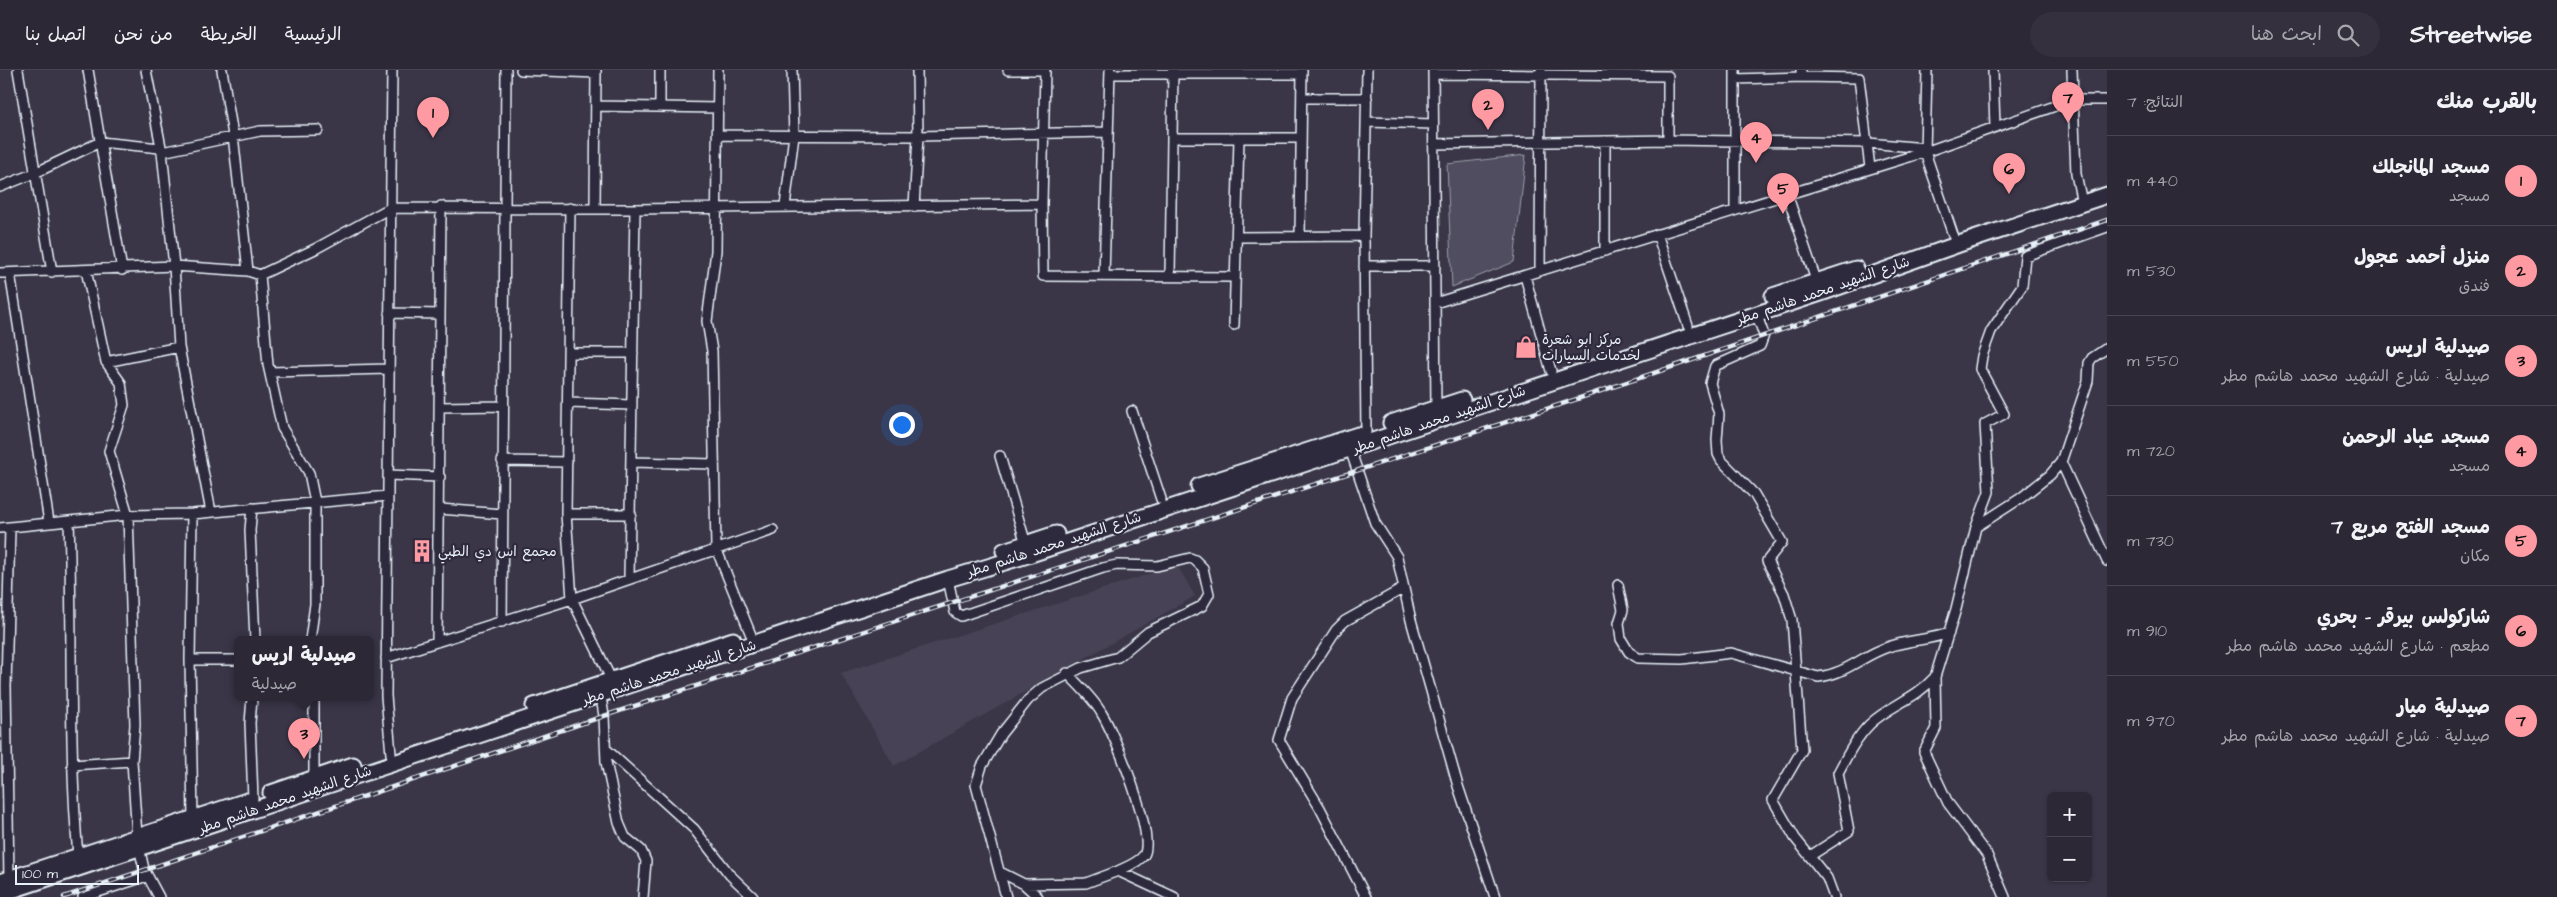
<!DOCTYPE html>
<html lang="ar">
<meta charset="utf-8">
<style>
body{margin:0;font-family:"Architects Daughter","Playpen Sans Arabic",sans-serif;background:#34303e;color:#f1f3f6;direction:rtl}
.controls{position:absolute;right:15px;bottom:15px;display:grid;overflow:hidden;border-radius:8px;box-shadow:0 1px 4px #0004}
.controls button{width:45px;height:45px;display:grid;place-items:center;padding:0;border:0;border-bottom:1px solid #484451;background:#2c2836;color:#f1f3f6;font:25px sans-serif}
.scale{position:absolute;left:15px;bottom:12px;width:124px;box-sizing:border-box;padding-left:5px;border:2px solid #e8f1f8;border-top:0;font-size:14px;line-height:18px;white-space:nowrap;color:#e8f1f8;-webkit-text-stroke:4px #2f2a3d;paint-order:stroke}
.you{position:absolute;left:901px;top:354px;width:18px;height:18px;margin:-12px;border:4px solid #fff;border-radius:50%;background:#1a73e8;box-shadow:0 0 0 8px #1a73e833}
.badge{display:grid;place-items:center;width:32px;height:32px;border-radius:50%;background:#ff9aa2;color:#111;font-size:16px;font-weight:700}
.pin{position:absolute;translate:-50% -41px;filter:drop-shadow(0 1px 2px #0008)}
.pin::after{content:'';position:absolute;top:26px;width:18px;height:15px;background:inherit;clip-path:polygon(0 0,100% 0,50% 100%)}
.popup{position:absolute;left:234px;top:566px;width:140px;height:65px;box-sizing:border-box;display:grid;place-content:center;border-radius:8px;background:#2c2836;filter:drop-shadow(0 1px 4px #0005);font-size:16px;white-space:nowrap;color:#a6a6ad}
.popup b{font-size:19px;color:#f1f3f6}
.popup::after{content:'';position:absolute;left:50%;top:100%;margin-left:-10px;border:10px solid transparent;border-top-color:#2c2836}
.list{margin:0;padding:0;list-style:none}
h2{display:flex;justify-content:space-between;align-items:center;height:65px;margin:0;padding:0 20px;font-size:21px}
h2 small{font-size:16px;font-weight:400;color:#a6a6ad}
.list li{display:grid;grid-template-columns:32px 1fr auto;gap:15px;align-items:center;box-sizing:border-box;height:90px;padding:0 20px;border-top:1px solid #484451}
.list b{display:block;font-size:19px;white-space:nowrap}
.list p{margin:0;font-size:16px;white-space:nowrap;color:#a6a6ad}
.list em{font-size:16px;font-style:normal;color:#a6a6ad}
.icon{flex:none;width:28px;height:28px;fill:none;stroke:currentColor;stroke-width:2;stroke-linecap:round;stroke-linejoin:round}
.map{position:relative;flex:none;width:2107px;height:827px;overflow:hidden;direction:ltr}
header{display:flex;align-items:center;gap:30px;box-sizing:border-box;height:70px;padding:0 25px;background:#2c2836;border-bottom:1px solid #484451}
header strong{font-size:24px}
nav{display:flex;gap:28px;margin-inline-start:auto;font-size:18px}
.search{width:350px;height:45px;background:#34303e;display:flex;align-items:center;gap:12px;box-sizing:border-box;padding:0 18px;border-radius:28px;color:#a6a6ad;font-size:19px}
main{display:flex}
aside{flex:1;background:#2c2836}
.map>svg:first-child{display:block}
.built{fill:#464354}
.green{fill:#504e5f;stroke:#9ca0ac}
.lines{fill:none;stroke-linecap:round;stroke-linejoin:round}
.street-casing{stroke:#e8f1f8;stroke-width:12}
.primary-casing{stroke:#e8f1f8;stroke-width:19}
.street{stroke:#2f2a3d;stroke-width:9}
.primary{stroke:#2f2a3d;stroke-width:15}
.rail-casing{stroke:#e8f1f8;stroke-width:4.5}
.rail{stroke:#2f2a3d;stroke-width:2.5;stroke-dasharray:8;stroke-linecap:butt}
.labels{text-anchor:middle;stroke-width:4.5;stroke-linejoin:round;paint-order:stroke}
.street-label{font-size:14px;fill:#e8f1f8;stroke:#2f2a3d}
.poi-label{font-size:14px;fill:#e8f1f8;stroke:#2f2a3d;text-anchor:start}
</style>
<header>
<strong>Streetwise</strong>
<div class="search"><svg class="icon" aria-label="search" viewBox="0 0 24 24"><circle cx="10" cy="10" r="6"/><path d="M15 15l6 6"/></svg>ابحث هنا</div>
<nav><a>الرئيسية</a><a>الخريطة</a><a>من نحن</a><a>اتصل بنا</a></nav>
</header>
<main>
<aside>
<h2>بالقرب منك<small>النتائج: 7</small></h2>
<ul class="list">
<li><span class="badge">1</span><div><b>مسجد المانجلك</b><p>مسجد</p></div><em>440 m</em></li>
<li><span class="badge">2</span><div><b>منزل أحمد عجول</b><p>فندق</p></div><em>530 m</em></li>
<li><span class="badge">3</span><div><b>صيدلية اريس</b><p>صيدلية · شارع الشهيد محمد هاشم مطر</p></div><em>550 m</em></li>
<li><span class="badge">4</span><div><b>مسجد عباد الرحمن</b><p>مسجد</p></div><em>720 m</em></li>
<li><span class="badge">5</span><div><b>مسجد الفتح مربع 7</b><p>مكان</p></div><em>730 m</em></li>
<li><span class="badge">6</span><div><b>شاركولس بيرقر - بحري</b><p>مطعم · شارع الشهيد محمد هاشم مطر</p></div><em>910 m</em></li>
<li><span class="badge">7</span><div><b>صيدلية ميار</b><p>صيدلية · شارع الشهيد محمد هاشم مطر</p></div><em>970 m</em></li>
</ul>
</aside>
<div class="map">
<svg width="2107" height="827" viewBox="0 0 2107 827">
<rect width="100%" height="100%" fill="#3a3648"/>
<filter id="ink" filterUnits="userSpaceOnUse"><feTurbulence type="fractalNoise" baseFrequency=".02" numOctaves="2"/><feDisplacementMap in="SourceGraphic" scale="10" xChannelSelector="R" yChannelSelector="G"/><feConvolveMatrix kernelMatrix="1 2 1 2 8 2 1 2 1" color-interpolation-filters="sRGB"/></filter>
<g filter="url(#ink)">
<!-- built -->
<path class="built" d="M 1177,495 L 1195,526 L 894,696 L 841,603 Z"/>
<!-- green -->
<path class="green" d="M 1526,85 L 1514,192 L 1452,217 L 1447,94 Z"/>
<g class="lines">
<defs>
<path id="street" d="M 18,0 L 52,202
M 88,0 L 122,200
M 146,0 L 162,82 L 174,196 L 179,277 L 211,442
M 222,0 L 233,65 L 248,201
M 521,0 L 596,3
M 718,0 L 716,181 L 707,251 L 712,281 L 716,478 L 751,565
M 1008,0 L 1045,0
M 1045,0 L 1042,134 L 1043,206 L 1235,207
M 1433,0 L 1436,338
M 1927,0 L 1925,82 L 1954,168
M 1993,0 L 1995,57
M 2072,0 L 2076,104 L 2082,133
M 1110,4 L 1302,4
M 1433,4 L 1668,6 L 1668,70
M 1801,7 L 1859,8 L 1870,98
M 1735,9 L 1801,7 L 1801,0
M 1302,28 L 1367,28
M 596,36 L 718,38
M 660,36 L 660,0
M 1367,52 L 1433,54
M 718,65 L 918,66 L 1108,62
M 1172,68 L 1301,68
M 1605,71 L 1605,181
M 1434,74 L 1668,70 L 1868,73 L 1925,78
M 162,82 L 260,61 L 318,60
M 0,117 L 35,103 L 100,72 L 160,78
M 1787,124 L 1818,216
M 785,136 L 794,65 L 792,0
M 914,137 L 918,66 L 917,0
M 570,138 L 566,444 L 572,529 L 611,609
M 595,138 L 596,0
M 1735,140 L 1735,0
M 1657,164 L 1688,256
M 1300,166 L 1302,0
M 1237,167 L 1364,166
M 1364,196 L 1435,196
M 86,200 L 106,292 L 121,313 L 124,335 L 109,381 L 128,445 L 135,655 L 132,691 L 137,766
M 1540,201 L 1541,0
M 0,203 L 174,196 L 248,201 L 260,205 L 315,179 L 390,138 L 635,139 L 1042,134
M 10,203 L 49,452
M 260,205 L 268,295 L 282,358 L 309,403 L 315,432 L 315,534 L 310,570
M 1104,206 L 1110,0
M 1170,206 L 1173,0
M 1525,206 L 1551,301
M 1435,233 L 1925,82 L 2072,30 L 2107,30
M 389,243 L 440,244
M 1756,243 L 1764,265 L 1760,276 L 1715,296 L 1710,313 L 1719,344 L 1717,370 L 1718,384 L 1721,390 L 1754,424 L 1782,472 L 1767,491 L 1784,524 L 1792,550 L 1802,680 L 1773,730 L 1795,768 L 1827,808 L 1834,827
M 1234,255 L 1239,68
M 568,283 L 633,283
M 106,292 L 179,277
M 270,302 L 389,299
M 568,333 L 632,335
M 439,337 L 503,336
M 1132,341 L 1161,429
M 1366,362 L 1364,166 L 1367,0
M 1350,379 L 1375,453 L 1397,487 L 1411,550 L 1458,716 L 1495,827
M 1000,386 L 1026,474
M 502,391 L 567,392
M 632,392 L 714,394
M 2061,392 L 2107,491
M 388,405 L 440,407
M 252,438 L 250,460 L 255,570
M 440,439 L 502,444
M 192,444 L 190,590 L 193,748
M 566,444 L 631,444
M 69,451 C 73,563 68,675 78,786
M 1976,457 L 2021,428 L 2050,405 L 2061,392 L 2088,311 L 2089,293 L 2092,288 L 2107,278
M 0,458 L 128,445 L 192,444 L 388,426
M 629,508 L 635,139
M 948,509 L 955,542 L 961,546 L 1103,498 L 1117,495 L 1157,496 L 1190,488 L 1195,490 L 1203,498 L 1209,524 L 1202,536 L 1148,562 L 1118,587 L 1081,598 L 1042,618 L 1028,630 L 1001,664 L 982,696 L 976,715 L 1006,827
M 1618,515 L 1623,540 L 1619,553 L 1621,569 L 1629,582 L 1638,588 L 1682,589 L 1731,583 L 1818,607 C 1846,604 1863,585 1888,577 C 1908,570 1929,570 1949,563
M 502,552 L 506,0
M 437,572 L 441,136
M 386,588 L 572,529 L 773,460
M 190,590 L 238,590
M 1067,603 C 1079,616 1093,628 1102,644 C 1115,665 1156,765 1144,785 C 1138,793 1126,797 1118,801
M 600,621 L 604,646 L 606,692 L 619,753 L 625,767 L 641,780 L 646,791 L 643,827
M 252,628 L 250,653 L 253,729
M 314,628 L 314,708
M 606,679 L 694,759 L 730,805 L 753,827
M 391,684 L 386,626 L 392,0
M 72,695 L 132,691
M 139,777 L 144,799 L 159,827
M 1810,786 L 1849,761 L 1838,703 C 1847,686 1856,668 1870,654 C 1890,635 1914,630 1935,607
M 1000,802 L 1024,814 L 1038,827
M 9,809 L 6,616 L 10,458
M 1024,814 L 1086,813 L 1118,801 L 1174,827
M 83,827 L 147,806
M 1366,827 L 1320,738 L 1279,670 L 1292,628 L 1336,560 L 1345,551 L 1404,518
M 2005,827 L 1987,785 L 1948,733 L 1924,682 L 1936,658 L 1935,607 L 1956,539 L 1976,457 L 1989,422 L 1985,354 L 2004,344 L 1980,299 L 1982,286 L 1991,261 L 2022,216 L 2025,186 L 2107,157"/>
<path id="primary" d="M 1773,226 L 1856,199
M 1391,353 L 1462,330
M 1199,416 L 1358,365
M 1004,481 L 1056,464
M 534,636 L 733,570
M 271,723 L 353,695
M 0,812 L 247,731
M 0,824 L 948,509 L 1031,484 L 1821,223 L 1962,173 L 2107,125"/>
</defs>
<!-- street casing -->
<use href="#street" class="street-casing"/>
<!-- primary casing -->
<use href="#primary" class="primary-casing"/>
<!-- street -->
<use href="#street" class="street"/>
<!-- primary -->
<use href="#primary" class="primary"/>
<defs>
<path id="rail" d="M 64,827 L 604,646 L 1574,330 L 2107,150"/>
</defs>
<!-- rail casing -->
<use href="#rail" class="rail-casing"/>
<!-- rail -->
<use href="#rail" class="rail"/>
</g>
</g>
<!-- icons -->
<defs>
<symbol id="shop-bare" viewBox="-9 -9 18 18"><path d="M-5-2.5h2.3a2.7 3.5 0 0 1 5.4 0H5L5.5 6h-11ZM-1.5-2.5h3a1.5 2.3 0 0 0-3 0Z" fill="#ff9aa2" stroke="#2f2a3d" stroke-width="2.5" paint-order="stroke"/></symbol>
<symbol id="building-bare" viewBox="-9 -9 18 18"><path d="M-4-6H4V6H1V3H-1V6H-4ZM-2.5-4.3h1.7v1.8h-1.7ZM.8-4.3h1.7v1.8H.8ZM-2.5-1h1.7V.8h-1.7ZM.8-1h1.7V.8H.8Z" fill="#ff9aa2" stroke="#2f2a3d" stroke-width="2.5" paint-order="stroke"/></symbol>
</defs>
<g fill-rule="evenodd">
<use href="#shop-bare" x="1510" y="261" width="32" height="32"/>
<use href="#building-bare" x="406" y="465" width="32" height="32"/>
</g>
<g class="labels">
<!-- street labels -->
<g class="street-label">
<text transform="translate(1823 220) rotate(-19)" y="5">شارع الشهيد محمد هاشم مطر</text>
<text transform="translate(1439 349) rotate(-19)" y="5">شارع الشهيد محمد هاشم مطر</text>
<text transform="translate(1054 474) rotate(-18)" y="5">شارع الشهيد محمد هاشم مطر</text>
<text transform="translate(669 602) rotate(-18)" y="5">شارع الشهيد محمد هاشم مطر</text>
<text transform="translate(285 729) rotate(-19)" y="5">شارع الشهيد محمد هاشم مطر</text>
</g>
<!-- poi labels -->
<g class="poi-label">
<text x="1542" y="274">مركز ابو شعرة<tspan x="1542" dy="16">لخدمات السيارات</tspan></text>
<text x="438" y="486">مجمع اس دي الطبي</text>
</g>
</g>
</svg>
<div class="controls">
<button>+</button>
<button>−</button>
</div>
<div class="scale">100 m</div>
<div class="you"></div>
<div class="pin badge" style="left:433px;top:68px">1</div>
<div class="pin badge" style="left:1488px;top:60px">2</div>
<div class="pin badge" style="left:304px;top:689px">3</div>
<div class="popup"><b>صيدلية اريس</b>صيدلية</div>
<div class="pin badge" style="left:1756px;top:93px">4</div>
<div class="pin badge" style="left:1783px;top:144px">5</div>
<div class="pin badge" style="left:2009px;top:124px">6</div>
<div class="pin badge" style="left:2068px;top:53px">7</div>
</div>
</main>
